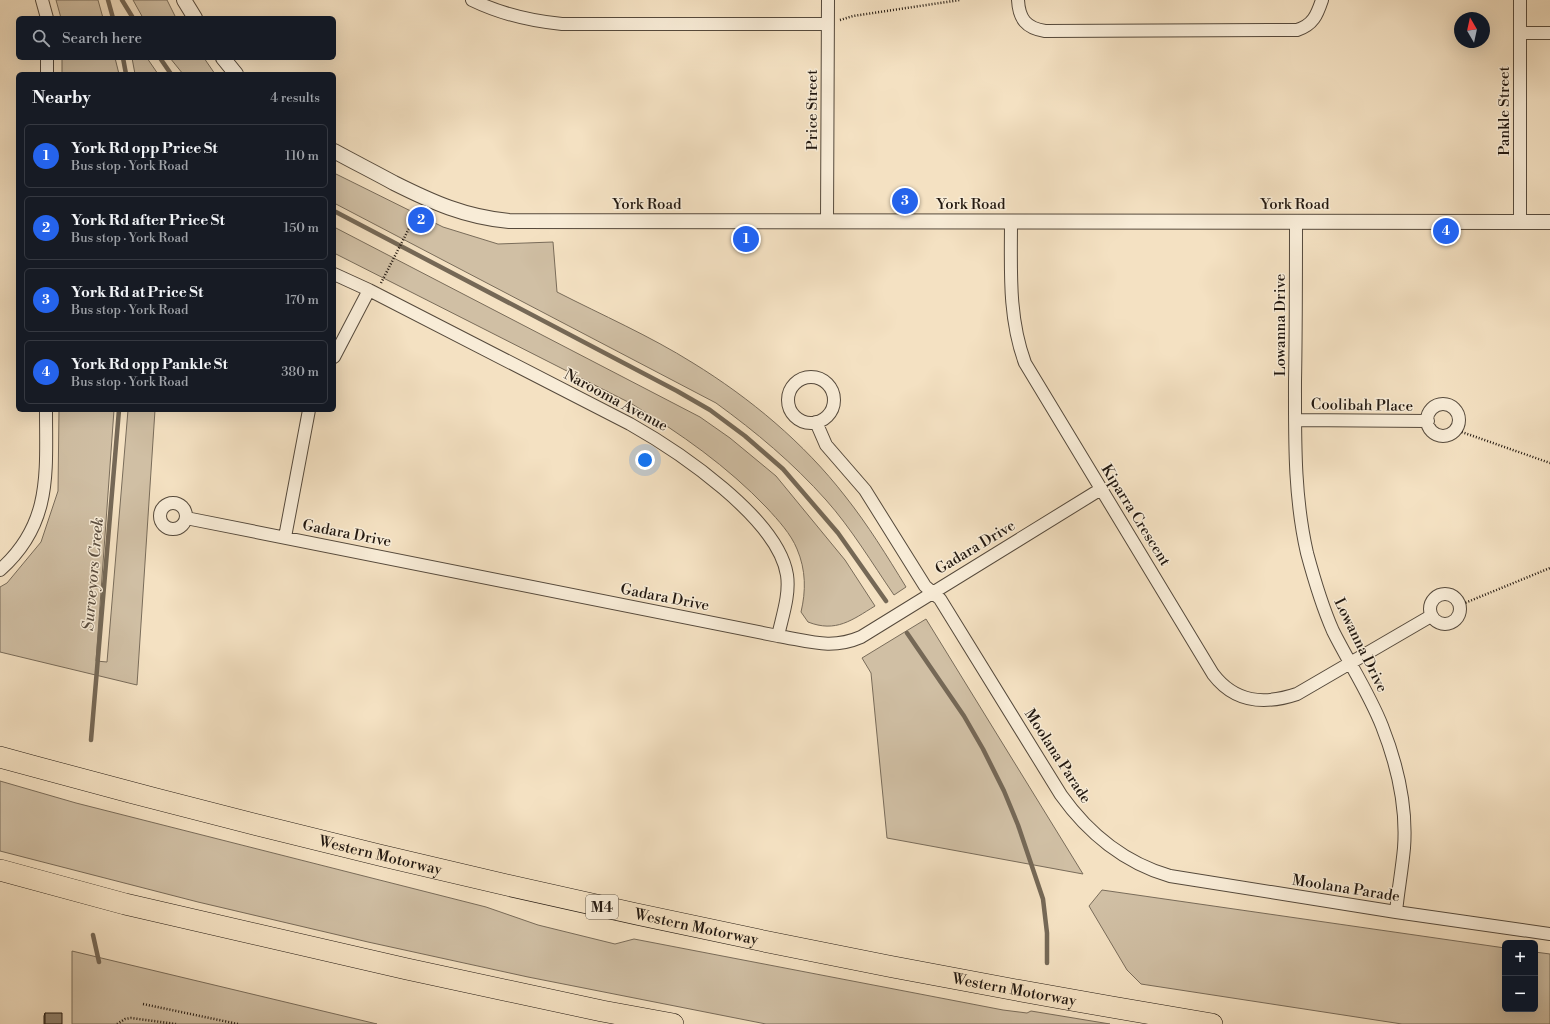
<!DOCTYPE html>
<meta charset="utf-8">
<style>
body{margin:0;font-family:"Libre Bodoni",serif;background:#20242c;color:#f1f3f6}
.controls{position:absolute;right:12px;bottom:12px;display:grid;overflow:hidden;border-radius:6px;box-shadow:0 4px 16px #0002}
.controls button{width:36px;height:36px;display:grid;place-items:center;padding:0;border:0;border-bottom:1px solid #363941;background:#171b24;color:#f1f3f6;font:20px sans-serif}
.compass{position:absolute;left:1454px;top:12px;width:36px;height:36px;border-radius:50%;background:#171b24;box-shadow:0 4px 16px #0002;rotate:351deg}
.you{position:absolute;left:645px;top:460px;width:14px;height:14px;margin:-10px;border:3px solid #fff;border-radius:50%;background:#1a73e8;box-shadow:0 0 0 6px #1a73e833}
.badge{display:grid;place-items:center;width:26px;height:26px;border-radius:50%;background:#2563eb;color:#fff;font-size:13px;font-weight:700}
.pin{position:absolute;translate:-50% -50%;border:2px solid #fff;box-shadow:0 1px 4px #0006}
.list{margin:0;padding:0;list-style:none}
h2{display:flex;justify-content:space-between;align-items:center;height:52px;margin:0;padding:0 16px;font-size:17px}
h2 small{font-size:13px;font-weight:400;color:#9ea1a6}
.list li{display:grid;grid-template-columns:26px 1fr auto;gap:12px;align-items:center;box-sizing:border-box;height:64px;margin:0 8px 8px;padding:0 8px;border:1px solid #363941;border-radius:6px}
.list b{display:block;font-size:15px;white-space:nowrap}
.list p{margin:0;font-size:13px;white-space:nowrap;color:#9ea1a6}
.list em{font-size:13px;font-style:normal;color:#9ea1a6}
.icon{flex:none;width:22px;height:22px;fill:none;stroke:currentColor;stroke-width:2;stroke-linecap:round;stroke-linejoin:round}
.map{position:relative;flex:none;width:1550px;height:1024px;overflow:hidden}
.search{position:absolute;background:#171b24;box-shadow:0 4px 16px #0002;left:16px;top:16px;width:320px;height:44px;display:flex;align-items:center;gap:10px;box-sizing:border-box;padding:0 14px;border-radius:6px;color:#9ea1a6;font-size:15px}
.panel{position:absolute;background:#171b24;box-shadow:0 4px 16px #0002;left:16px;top:72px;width:320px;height:340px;border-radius:6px}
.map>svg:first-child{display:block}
.green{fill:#d0bfa4;stroke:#796c5a}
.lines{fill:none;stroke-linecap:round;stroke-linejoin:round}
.stream{stroke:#756856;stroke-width:4.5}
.minor-casing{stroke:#564a3c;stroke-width:14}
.tertiary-casing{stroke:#564a3c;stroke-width:16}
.motorway-casing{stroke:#221810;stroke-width:22}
.path{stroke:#221810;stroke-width:2.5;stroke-dasharray:1 2;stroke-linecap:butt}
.minor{stroke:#f8ecd7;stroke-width:12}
.tertiary{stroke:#f8ecd7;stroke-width:14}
.motorway{stroke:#f4e1c2;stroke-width:21}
.wall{fill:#7b6f5e;stroke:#221810}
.building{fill:#8f816d;stroke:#221810}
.labels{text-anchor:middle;stroke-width:3;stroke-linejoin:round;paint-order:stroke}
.shield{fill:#f8ecd7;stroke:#62584c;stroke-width:1}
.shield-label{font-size:14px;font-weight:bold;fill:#221810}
.street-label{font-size:15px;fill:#221810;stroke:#f8ecd7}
.water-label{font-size:16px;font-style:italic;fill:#5a4d3f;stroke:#f8ecd7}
</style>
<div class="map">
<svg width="1550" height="1024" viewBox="0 0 1550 1024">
<rect width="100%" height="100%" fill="#f4e1c2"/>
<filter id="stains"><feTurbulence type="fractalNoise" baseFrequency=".005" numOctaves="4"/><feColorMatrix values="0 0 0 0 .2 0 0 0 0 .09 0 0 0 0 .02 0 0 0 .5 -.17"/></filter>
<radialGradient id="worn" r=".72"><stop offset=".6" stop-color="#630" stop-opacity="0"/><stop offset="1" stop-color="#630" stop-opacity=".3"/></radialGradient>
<!-- green -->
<path class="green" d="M 56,0 L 98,0 L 103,18 L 61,18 Z
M 133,0 L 167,0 L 176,18 L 143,18 Z
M 62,58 L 115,58 L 119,74 L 62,74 Z
M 132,58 L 147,58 L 158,74 L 135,74 Z
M 170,58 L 204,58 L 215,74 L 183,74 Z
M 334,173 L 443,227 L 498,244 L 553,242 L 557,292 C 602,315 650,336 693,363 C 750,398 804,443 845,496 C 868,525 887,556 906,587 L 894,595 C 872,563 851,528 826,500 C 793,463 756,432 716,403 L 334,203 Z
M 334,227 L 700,417 L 730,438 L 776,476 L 845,560 L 875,606 C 852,620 836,633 808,622 L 801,612 C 806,591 806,570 797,549 C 791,534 778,520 767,508 C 727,466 681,434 632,404 L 334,253 Z
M 59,410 L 114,410 L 96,661 L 107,662 L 128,410 L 155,410 L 137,685 L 0,652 L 0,587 L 7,583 L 41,542 L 58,491 Z
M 926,619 L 1083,874 L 887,838 L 871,673 L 862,658 Z
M 0,781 L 76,803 L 486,907 L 538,925 L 615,944 L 634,939 L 1003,1010 L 1027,1013 L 1031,1011 L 1110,1024 L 766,1024 L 528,977 L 368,942 L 198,902 L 0,851 Z
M 1102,890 L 1505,948 L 1505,1009 L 1535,1009 L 1535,952 L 1550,954 L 1550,1024 L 1402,1024 L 1141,984 L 1127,970 L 1089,906 Z
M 72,951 L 377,1024 L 72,1024 Z"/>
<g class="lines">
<!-- stream -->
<path class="stream" d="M 108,0 L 113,18
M 122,0 L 133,18
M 123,58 L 126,74
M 160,58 L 171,74
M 334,211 L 677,391 L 710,410 L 745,436 L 783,469 L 838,533 L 886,601
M 907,633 L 964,716 L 983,749 L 1004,791 L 1018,825 L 1043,899 L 1047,933 L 1047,963
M 91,740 L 119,410
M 93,935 L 99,962"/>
<defs>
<path id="minor" d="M 42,0 L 47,18
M 472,0 C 501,14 530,21 562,24 L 828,24
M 1018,0 C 1019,19 1026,28 1045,31 L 1297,30 C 1313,25 1317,15 1322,0
M 1521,33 L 1550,33
M 47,74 L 47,58
M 827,221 L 828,0
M 1011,221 C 1011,269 1008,317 1025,363 L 1213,674 C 1235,703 1264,705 1297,694 L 1431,616
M 1296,221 C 1296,275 1296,329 1295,382 C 1295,440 1294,496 1307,553 C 1314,579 1322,606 1333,631 C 1349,663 1369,693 1382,726 C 1397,764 1407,808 1404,848 C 1402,870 1398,891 1396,912
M 1520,222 L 1520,0
M 334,274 L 369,290 L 630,424 C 678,451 778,518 787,575 C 790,595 782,617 778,636
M 334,357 L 369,290
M788 400a23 23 0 1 1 46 0a23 23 0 1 1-46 0Z
M1427 420a16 16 0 1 1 32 0a16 16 0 1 1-32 0Z
M 1295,420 L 1428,421
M 816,422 L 826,445 L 865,490 L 925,586 L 940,599 L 1061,795 C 1088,833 1125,863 1170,876 L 1396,912 L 1550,934
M160 516a13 13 0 1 1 26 0a13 13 0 1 1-26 0Z
M 186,518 L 778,636 C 809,641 831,650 861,637 L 1101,489
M 285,537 L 309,410
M 0,570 C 52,524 46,473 46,410
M1430 609a15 15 0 1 1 30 0a15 15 0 1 1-30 0Z"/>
<path id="tertiary" d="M 184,0 L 195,18
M 223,58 L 236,74
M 334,151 C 354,162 374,172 394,183 C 432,202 465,217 509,221 L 1550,222"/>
<g id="motorway">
<path id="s1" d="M 0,757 C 399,867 804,957 1212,1024"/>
<path d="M 0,870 L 125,904 L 407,969 L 602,1011 L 673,1024"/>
</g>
</defs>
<!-- minor casing -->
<use href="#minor" class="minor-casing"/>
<!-- tertiary casing -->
<use href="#tertiary" class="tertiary-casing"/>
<!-- motorway casing -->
<use href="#motorway" class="motorway-casing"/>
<!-- path -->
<path class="path" d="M 840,20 L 853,16 L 960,0
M 381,283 L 419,209
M 1456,430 L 1550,463
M 1460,605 L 1550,568
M 143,1004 L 238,1024
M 117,1024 L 125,1019 L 131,1018 L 176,1024"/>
<!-- minor -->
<use href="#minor" class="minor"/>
<!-- tertiary -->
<use href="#tertiary" class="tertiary"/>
<!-- motorway -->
<use href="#motorway" class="motorway"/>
</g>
<!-- wall -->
<path class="wall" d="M 45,1013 L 62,1024 L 44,1024 L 44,1016 Z"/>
<!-- building -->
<path class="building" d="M 45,1013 L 62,1013 L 62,1024 L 45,1024 Z"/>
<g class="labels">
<!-- shield labels -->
<rect class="shield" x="586" y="895" width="32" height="24" rx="3"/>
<g class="shield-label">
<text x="602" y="912">M4</text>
</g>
<!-- street labels -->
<g class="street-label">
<text transform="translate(812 110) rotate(-90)" y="5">Price Street</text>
<text transform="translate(1504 111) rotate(-90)" y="5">Pankle Street</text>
<text x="647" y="209">York Road</text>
<text x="971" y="209">York Road</text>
<text x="1295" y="209">York Road</text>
<text transform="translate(1280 325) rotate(-90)" y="5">Lowanna Drive</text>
<text transform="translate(616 400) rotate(28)" y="5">Narooma Avenue</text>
<text transform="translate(1362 405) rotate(1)" y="5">Coolibah Place</text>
<text transform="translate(1136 515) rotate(58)" y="5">Kiparra Crescent</text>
<text transform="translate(347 533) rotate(11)" y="5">Gadara Drive</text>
<text transform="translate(975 547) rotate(-31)" y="5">Gadara Drive</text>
<text transform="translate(665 597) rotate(11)" y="5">Gadara Drive</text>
<text transform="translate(1361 645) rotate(64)" y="5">Lowanna Drive</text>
<text transform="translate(1058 756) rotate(57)" y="5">Moolana Parade</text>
<text dy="5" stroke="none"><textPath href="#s1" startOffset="393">Western Motorway</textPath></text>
<text transform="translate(1346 888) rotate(9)" y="5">Moolana Parade</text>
<text dy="5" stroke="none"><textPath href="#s1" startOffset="717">Western Motorway</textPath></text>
<text dy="5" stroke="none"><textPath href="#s1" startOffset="1041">Western Motorway</textPath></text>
</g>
<!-- water labels -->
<g class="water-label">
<text transform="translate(92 574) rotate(-85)" y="6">Surveyors Creek</text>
</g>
</g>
<rect width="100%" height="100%" filter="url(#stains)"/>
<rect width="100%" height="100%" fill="url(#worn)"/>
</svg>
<div class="controls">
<button>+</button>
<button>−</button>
</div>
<svg class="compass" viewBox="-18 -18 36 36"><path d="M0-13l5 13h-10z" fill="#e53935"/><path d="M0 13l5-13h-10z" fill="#9ea1a6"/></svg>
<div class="you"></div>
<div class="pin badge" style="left:746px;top:239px">1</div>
<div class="pin badge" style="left:421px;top:220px">2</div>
<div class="pin badge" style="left:905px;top:201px">3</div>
<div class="pin badge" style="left:1446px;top:231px">4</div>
<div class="search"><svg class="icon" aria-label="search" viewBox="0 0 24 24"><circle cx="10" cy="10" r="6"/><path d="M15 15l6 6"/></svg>Search here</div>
<section class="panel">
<h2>Nearby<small>4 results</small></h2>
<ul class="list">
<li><span class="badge">1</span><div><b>York Rd opp Price St</b><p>Bus stop · York Road</p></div><em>110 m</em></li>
<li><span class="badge">2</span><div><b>York Rd after Price St</b><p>Bus stop · York Road</p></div><em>150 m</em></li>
<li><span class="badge">3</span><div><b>York Rd at Price St</b><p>Bus stop · York Road</p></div><em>170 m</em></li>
<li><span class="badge">4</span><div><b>York Rd opp Pankle St</b><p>Bus stop · York Road</p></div><em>380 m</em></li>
</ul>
</section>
</div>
